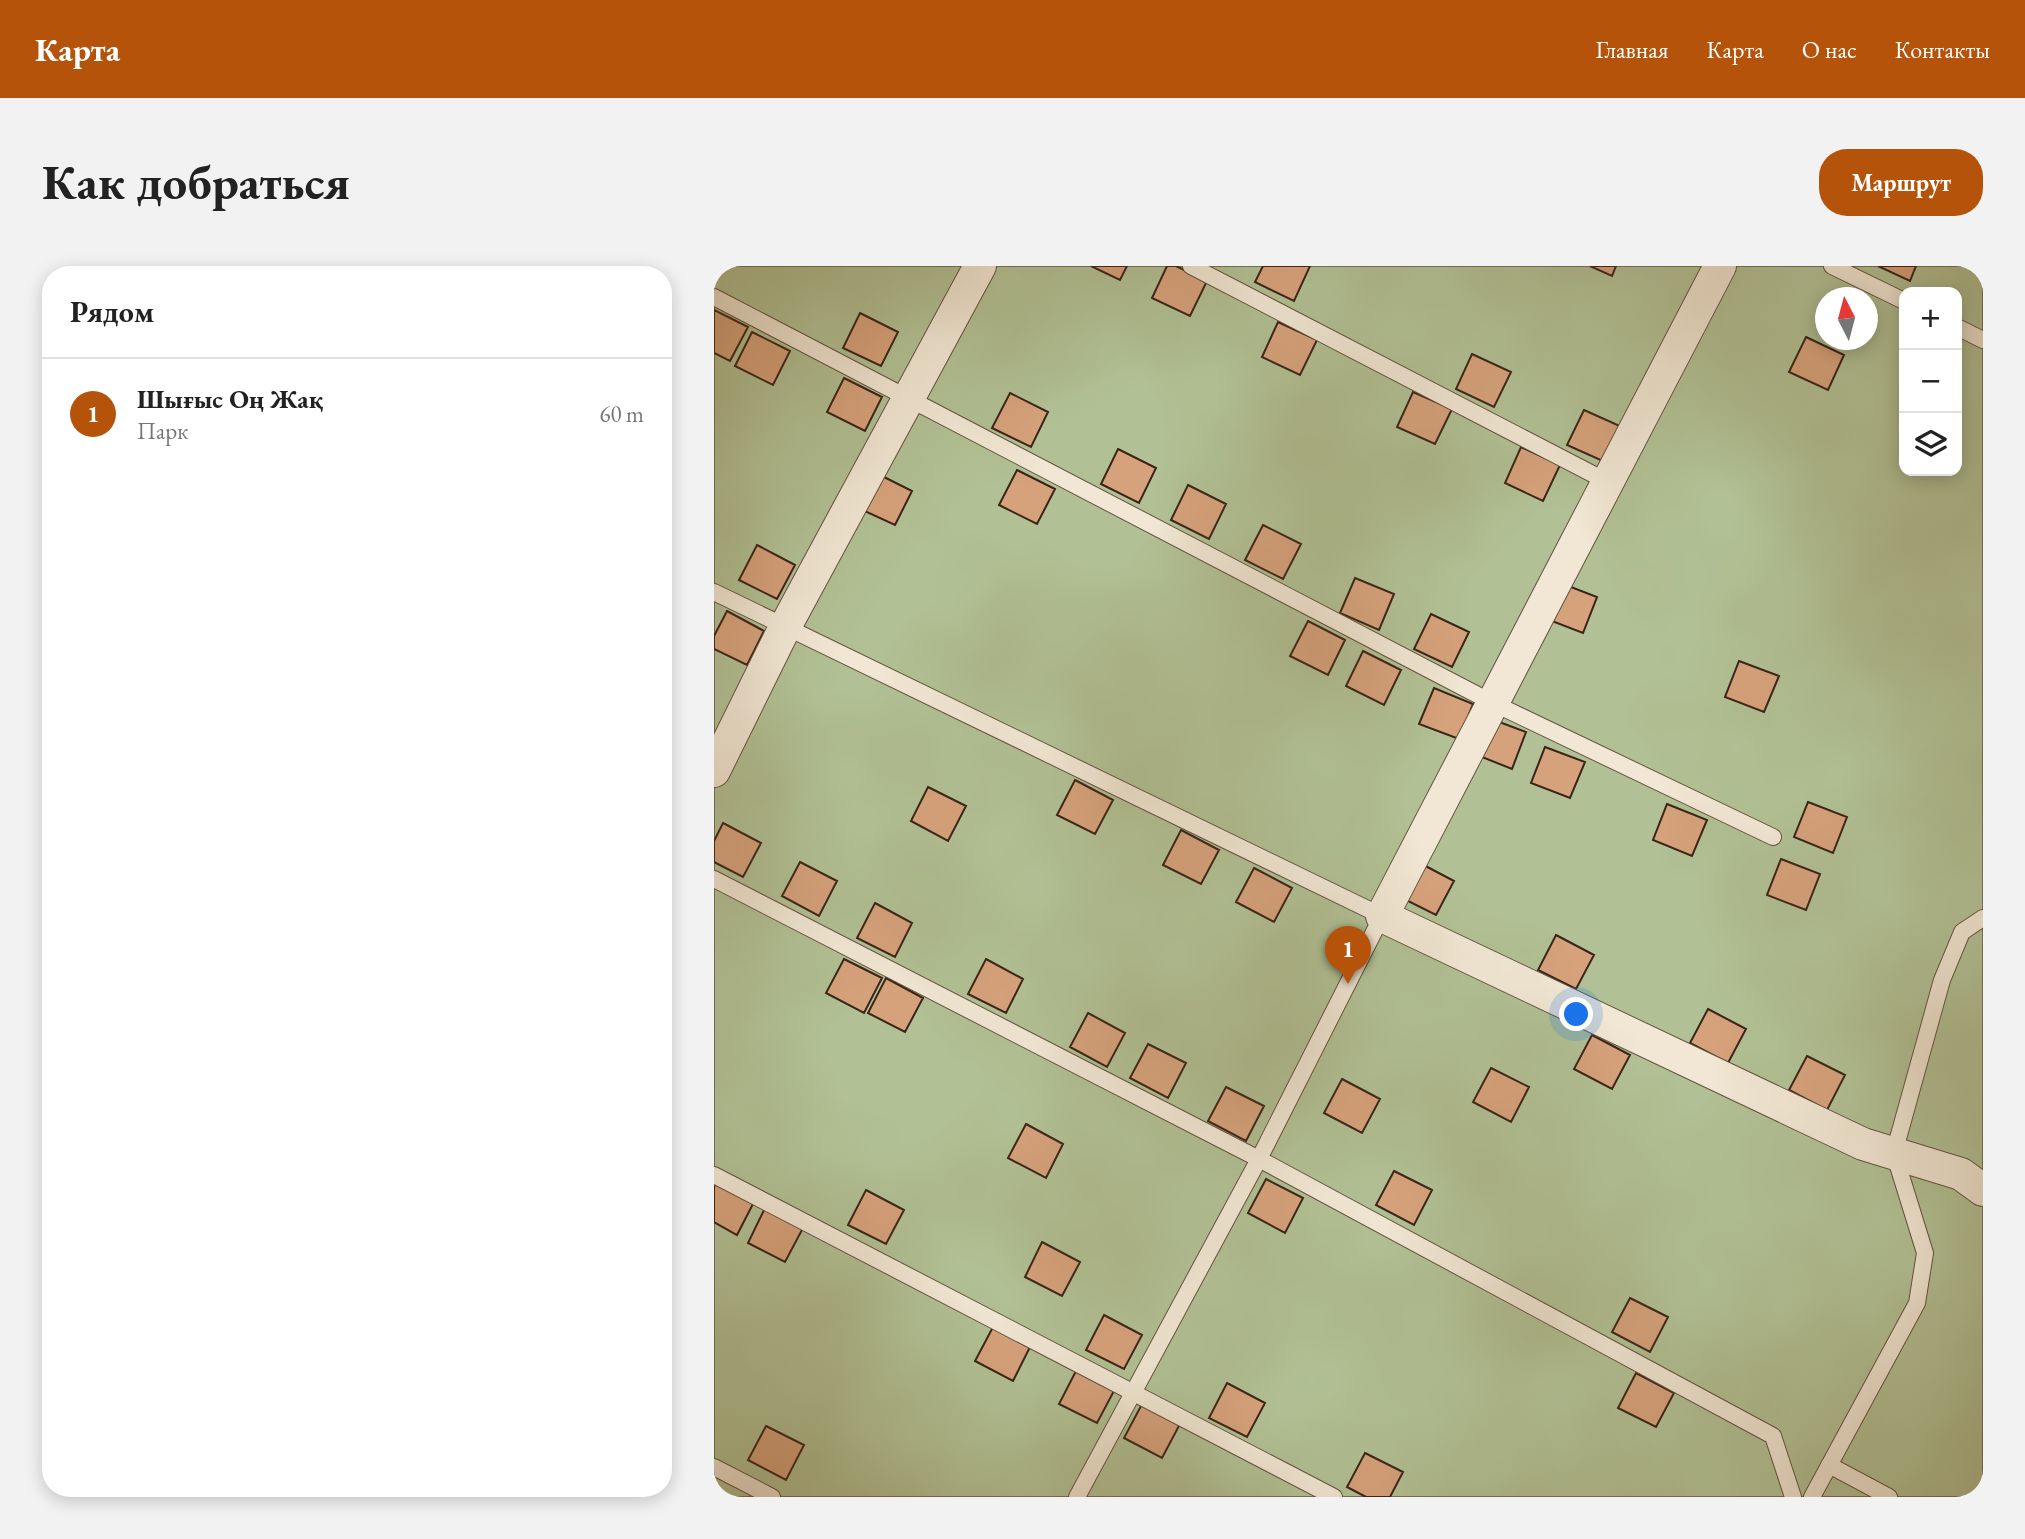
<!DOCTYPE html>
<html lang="ru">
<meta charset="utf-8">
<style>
body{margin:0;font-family:"EB Garamond",serif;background:#f2f2f2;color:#222}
.controls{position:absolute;right:21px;top:21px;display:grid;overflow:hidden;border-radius:14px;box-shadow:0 4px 18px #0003}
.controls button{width:63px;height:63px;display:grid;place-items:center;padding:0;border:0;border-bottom:2px solid #e0e0e0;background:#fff;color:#222;font:35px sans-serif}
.compass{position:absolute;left:1101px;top:21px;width:63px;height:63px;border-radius:50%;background:#fff;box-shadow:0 4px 18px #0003;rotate:354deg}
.you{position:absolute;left:863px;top:749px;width:24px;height:24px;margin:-18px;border:5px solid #fff;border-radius:50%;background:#1a73e8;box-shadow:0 0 0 10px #1a73e833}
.badge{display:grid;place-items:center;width:46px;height:46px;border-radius:50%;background:#b45309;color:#fff;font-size:23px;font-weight:700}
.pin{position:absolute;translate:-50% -58px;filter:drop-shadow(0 2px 4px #0008)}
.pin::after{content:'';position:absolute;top:37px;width:24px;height:21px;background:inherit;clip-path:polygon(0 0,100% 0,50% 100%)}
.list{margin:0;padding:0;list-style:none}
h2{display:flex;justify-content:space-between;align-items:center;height:91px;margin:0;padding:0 28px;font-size:30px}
h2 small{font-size:23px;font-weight:400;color:#767676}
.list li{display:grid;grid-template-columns:46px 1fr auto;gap:21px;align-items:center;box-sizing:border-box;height:112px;padding:0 28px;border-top:2px solid #e0e0e0}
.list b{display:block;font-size:26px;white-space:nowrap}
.list p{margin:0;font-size:23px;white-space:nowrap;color:#767676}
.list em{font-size:23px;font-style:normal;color:#767676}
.icon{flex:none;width:38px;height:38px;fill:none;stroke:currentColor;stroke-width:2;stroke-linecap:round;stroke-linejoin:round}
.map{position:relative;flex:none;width:1269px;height:1231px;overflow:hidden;border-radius:28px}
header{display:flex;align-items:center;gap:42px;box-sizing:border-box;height:98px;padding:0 35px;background:#b45309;color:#fff}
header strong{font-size:33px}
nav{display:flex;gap:38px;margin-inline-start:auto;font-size:24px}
.intro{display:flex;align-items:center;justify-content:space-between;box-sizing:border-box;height:168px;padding:0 42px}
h1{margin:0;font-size:49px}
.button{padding:18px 32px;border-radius:28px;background:#b45309;color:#fff;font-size:24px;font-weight:700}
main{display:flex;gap:42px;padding:0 42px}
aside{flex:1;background:#fff;border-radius:28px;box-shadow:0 4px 18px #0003}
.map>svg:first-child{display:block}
.green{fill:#b1c195;stroke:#767256;stroke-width:2;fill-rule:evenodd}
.building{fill:#d6a27c;stroke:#3a2418;stroke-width:2}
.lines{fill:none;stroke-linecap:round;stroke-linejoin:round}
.lane-casing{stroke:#665241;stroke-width:18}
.street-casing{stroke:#665241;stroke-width:34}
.lane{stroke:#f1e7d4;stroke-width:16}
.street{stroke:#f1e7d4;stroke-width:32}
</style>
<header>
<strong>Карта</strong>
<nav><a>Главная</a><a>Карта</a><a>О нас</a><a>Контакты</a></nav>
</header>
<div class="intro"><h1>Как добраться</h1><a class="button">Маршрут</a></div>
<main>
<aside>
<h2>Рядом<small></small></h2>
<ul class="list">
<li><span class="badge">1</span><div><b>Шығыс Оң Жақ</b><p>Парк</p></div><em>60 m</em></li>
</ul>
</aside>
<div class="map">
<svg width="1269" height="1231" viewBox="0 0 1269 1231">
<rect width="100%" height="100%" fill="#eadabd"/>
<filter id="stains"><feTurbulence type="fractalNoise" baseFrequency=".00286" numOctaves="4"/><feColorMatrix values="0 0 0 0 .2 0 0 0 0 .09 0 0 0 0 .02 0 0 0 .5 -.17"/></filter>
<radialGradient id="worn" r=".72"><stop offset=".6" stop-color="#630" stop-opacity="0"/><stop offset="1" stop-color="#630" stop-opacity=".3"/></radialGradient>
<!-- green -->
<path class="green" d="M 0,0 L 1269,0 L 1269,1231 L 0,1231 ZM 1190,26 L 1243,26 L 1243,205 L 1190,205 ZM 1112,32 L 1154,32 L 1154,74 L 1112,74 Z"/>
<!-- building -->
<path class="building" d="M 377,0 L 413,0 L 406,14 Z
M 453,0 L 462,0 L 493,15 L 476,50 L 438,32 Z
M 549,0 L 596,0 L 580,35 L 541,16 Z
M 876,0 L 902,0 L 898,10 Z
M 1164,0 L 1202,0 L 1196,15 Z
M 0,44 L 34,61 L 16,95 L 0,87 Z
M 146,47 L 184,66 L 167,100 L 129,82 Z
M 564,56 L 603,74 L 586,109 L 548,91 Z
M 38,66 L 76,85 L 59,119 L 21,100 Z
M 1092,71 L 1130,89 L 1114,124 L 1075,106 Z
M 758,88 L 797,106 L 780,141 L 742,123 Z
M 130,112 L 168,131 L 151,165 L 113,146 Z
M 699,126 L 738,143 L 721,178 L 683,161 Z
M 296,127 L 334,146 L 317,181 L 278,162 Z
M 870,144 L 908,161 L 891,196 L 853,179 Z
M 807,181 L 846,199 L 829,235 L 791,217 Z
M 404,183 L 442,202 L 425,237 L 387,218 Z
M 303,204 L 341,223 L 323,258 L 285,239 Z
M 160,206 L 198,225 L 181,259 L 142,241 Z
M 474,219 L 512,238 L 495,273 L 457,254 Z
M 549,259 L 587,278 L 569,313 L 531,294 Z
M 43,279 L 81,299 L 63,333 L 25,314 Z
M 641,312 L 680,328 L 665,364 L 626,347 Z
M 844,316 L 883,331 L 869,367 L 830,352 Z
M 13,345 L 50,365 L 33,399 L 0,383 L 0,370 Z
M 717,348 L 755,366 L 738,401 L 700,383 Z
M 594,355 L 631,374 L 614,409 L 576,390 Z
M 649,385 L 687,404 L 670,439 L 632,420 Z
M 1025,395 L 1065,410 L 1050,446 L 1011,431 Z
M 720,422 L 759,438 L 745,473 L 705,458 Z
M 772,451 L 812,466 L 798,503 L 758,487 Z
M 831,481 L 871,496 L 856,532 L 817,517 Z
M 361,514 L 399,534 L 381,568 L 343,549 Z
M 214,521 L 252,540 L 234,575 L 197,555 Z
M 1094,536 L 1133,551 L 1119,587 L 1080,571 Z
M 953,538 L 993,554 L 978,590 L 939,574 Z
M 9,557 L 47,577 L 29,611 L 0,596 L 0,575 Z
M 467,564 L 505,584 L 487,618 L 449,599 Z
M 1067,593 L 1106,608 L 1092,644 L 1053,629 Z
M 702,595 L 740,615 L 722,649 L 684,630 Z
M 86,596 L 123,615 L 105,650 L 68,630 Z
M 540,602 L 578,622 L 560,656 L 522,636 Z
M 161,637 L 198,657 L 181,691 L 143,672 Z
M 842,669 L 880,689 L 862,723 L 824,704 Z
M 130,693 L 168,712 L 150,747 L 112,727 Z
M 272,693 L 309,713 L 292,747 L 254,728 Z
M 172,712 L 209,732 L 191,766 L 154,747 Z
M 994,743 L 1032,763 L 1014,797 L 976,777 Z
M 374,747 L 411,767 L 393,801 L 356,781 Z
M 878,769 L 916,789 L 898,823 L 860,803 Z
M 434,778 L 472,797 L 454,832 L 416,812 Z
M 1093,790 L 1131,809 L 1113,844 L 1075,824 Z
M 777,802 L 815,821 L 797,856 L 759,836 Z
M 628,813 L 666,833 L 648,867 L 610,847 Z
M 512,821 L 550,840 L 532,875 L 494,855 Z
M 312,858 L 349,878 L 332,912 L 294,892 Z
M 680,905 L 718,924 L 700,959 L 662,939 Z
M 552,913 L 589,932 L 571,967 L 534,947 Z
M 3,915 L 41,934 L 23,969 L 0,956 L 0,921 Z
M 152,924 L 190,944 L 172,978 L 134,959 Z
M 51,942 L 89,962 L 71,996 L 34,977 Z
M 328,976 L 366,996 L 348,1030 L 311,1011 Z
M 916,1032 L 954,1051 L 936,1086 L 898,1066 Z
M 390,1049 L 428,1069 L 410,1103 L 372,1084 Z
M 279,1061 L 316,1081 L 299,1115 L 261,1095 Z
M 363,1103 L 401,1123 L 383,1157 L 345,1138 Z
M 922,1107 L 960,1127 L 942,1161 L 904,1142 Z
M 513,1117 L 551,1137 L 533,1171 L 495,1152 Z
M 428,1138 L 466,1158 L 448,1192 L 410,1172 Z
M 52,1160 L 90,1179 L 72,1214 L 34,1194 Z
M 651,1187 L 689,1206 L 676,1231 L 652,1231 L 633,1221 Z"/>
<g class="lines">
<defs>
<path id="lane" d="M 477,0 L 894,216
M 1118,0 L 1190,35
M 0,31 L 779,437 L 1059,571
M 1243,61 L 1269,74
M 0,326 L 668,650 L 545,893 L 363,1231
M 0,613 L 545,893 L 1059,1170 L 1079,1231
M 0,909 L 620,1231
M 1115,1199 L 1175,1231
M 0,1201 L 58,1231
M 1098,1231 L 1203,1037 L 1211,987 L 1180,887 L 1228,714 L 1248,666 L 1269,652"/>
<path id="street" d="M 1006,0 L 668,650 L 1149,878 L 1247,908 L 1269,924
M 0,505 L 71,361 L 266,0"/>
</defs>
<!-- lane casing -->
<use href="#lane" class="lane-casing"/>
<!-- street casing -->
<use href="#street" class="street-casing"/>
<!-- lane -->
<use href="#lane" class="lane"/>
<!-- street -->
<use href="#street" class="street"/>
</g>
<rect width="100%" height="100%" filter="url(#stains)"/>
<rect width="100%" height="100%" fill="url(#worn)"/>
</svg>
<div class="controls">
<button>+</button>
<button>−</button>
<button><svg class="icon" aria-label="layers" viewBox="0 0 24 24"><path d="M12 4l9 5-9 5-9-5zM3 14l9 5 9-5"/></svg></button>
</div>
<svg class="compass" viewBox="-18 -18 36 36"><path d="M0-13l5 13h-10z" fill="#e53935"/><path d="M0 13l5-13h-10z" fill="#767676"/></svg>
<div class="you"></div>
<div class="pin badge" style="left:634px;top:718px">1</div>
</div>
</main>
